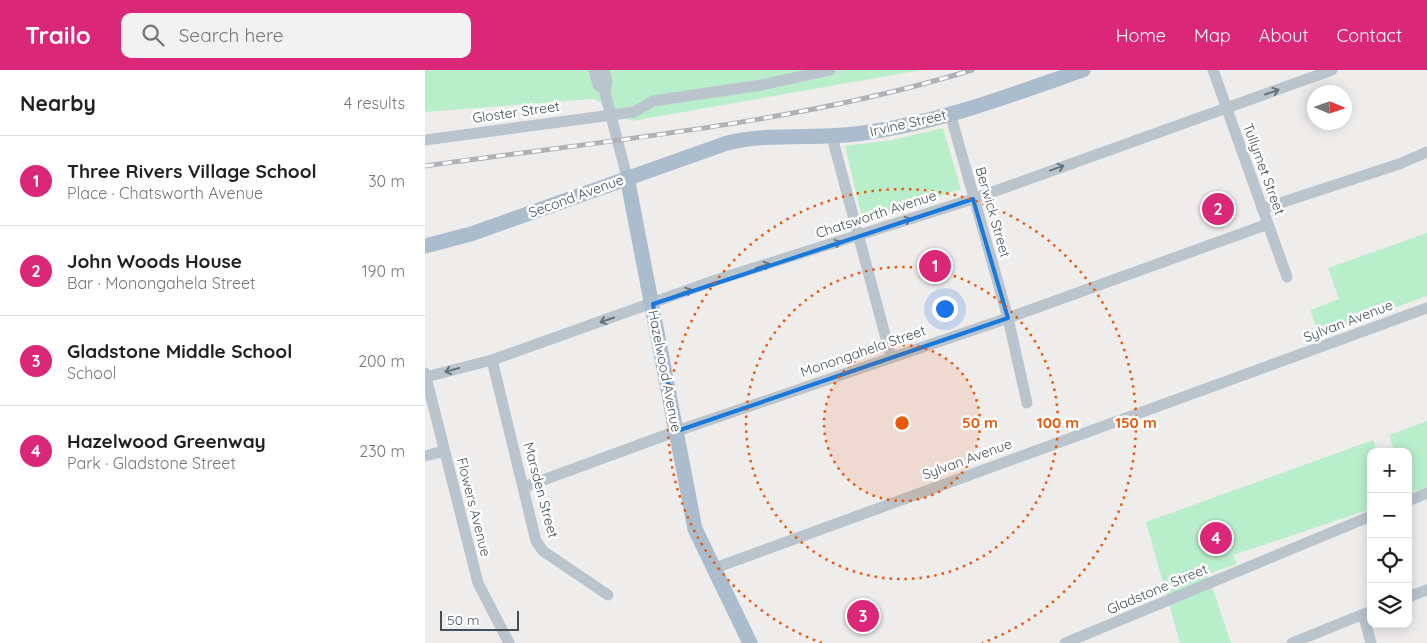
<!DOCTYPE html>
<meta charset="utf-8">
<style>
body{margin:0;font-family:Quicksand,sans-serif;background:#f2f2f2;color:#222}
.controls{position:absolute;right:15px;bottom:15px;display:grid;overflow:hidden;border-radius:10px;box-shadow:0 2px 12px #0003}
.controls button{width:45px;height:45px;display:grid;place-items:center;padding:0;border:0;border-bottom:1px solid #e0e0e0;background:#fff;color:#222;font:25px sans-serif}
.compass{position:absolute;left:882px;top:15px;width:45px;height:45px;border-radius:50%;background:#fff;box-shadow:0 2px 12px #0003;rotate:92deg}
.scale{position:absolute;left:15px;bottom:12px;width:79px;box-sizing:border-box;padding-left:5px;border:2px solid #445059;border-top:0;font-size:14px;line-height:18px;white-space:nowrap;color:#445059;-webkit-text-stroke:4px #fff;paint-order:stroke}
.you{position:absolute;left:519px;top:238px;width:18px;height:18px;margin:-12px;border:4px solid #fff;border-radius:50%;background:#1a73e8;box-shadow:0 0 0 8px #1a73e833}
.badge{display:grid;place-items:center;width:32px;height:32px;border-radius:50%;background:#db2777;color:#fff;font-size:16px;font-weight:700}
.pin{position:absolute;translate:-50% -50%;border:2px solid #fff;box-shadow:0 1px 5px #0006}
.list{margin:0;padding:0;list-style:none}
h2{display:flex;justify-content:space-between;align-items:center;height:65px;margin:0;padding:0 20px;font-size:21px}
h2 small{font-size:16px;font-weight:400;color:#767676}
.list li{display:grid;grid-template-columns:32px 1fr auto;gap:15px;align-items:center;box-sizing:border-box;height:90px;padding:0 20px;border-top:1px solid #e0e0e0}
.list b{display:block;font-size:19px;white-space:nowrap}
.list p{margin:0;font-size:16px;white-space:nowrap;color:#767676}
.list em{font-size:16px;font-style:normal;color:#767676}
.icon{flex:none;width:28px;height:28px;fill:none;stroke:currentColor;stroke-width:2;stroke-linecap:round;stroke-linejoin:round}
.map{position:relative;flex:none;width:1002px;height:573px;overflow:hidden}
header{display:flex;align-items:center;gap:30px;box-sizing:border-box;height:70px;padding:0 25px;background:#db2777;color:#fff}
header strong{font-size:24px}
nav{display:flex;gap:28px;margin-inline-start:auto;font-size:18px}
.search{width:350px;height:45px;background:#f2f2f2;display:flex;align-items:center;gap:12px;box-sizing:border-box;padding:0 18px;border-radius:10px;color:#767676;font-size:19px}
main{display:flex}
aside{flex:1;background:#fff}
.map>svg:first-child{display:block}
.green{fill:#b9eecb}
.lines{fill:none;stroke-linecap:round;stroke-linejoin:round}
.minor{stroke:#bac4cc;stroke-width:11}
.major{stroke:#abbdcc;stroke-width:15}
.rail-casing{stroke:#aeb2b7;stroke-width:5}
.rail{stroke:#fff;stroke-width:3;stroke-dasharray:9;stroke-linecap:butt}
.oneway{stroke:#67737c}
.marked{fill:none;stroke:#1878dc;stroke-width:4;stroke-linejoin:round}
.ring{fill:none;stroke:#e8590c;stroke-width:2.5;stroke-dasharray:2.5 5}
.labels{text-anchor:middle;stroke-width:5;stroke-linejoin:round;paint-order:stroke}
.street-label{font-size:14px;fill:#445059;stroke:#fff}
.centre{fill:#e8590c;stroke:#fff;stroke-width:2.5}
.ring-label{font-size:15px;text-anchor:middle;font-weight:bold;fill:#e8590c;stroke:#fff;stroke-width:5;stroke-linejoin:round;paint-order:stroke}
</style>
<header>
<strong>Trailo</strong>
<div class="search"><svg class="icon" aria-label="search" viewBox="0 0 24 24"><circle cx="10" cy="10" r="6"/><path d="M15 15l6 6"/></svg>Search here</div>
<nav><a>Home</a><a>Map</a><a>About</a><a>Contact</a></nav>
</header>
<main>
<aside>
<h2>Nearby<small>4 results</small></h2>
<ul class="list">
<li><span class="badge">1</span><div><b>Three Rivers Village School</b><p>Place · Chatsworth Avenue</p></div><em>30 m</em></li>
<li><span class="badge">2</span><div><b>John Woods House</b><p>Bar · Monongahela Street</p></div><em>190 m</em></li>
<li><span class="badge">3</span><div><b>Gladstone Middle School</b><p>School</p></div><em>200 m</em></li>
<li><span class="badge">4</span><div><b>Hazelwood Greenway</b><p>Park · Gladstone Street</p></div><em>230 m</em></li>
</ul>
</aside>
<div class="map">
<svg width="1002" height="573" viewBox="0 0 1002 573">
<rect width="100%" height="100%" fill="#efecec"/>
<!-- green -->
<path class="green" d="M 0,0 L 496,0 L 207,51 L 169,29 L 0,42 Z
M 518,58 L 536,119 L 438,151 L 420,76 L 467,70 Z
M 1002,163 L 1002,226 L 894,265 L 885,240 L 914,229 L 903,198 Z
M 1002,351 L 1002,417 L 985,423 L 983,382 L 970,382 L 964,365 Z
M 948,370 L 952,382 L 946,382 L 946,439 L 808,485 L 812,494 L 783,504 L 806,573 L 755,573 L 721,452 Z"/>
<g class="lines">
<!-- minor -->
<path class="minor" d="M 169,0 L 173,15 L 179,20
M 179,0 L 182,12 L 180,23 L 202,107
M 788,0 L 862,207
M 525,43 L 583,248 L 602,333
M 407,67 L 466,287
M 0,70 L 209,42 L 228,31 L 337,15 L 405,0
M 837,139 L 974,94 L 1002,82
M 67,290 L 111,471 L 118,481 L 183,525
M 0,303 L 53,513 L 84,573
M 1,307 L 67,290 L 291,210 L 548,129 L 907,0
M 0,386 L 19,381
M 99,417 L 252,361 L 583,248 L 843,154
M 983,431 L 1002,423
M 290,498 L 1002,238
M 983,527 L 1002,520
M 938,544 L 946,573
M 640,573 L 946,446
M 867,573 L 946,541"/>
<!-- major -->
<path class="major" d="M 202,107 L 270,459 L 325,573
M 0,176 L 46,164 L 302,73 C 347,62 393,70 438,63 C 513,53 586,25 658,0"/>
<defs>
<path id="rail" d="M 0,96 C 183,70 370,54 547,0"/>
</defs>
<!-- rail casing -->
<use href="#rail" class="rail-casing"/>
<!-- rail -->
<use href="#rail" class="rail"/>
</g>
<!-- one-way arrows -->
<defs><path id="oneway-shaft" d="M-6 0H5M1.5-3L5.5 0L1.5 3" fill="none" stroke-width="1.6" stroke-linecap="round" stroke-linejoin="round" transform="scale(1.25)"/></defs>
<g class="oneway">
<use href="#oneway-shaft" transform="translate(847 22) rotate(-19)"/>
<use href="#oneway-shaft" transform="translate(632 98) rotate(-20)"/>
<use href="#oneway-shaft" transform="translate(479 151) rotate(-18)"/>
<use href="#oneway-shaft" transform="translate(409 174) rotate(-18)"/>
<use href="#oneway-shaft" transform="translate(338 196) rotate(-18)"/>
<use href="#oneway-shaft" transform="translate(260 222) rotate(-20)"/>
<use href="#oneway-shaft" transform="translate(182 250) rotate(161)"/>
<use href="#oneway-shaft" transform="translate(27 300) rotate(165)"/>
</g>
<!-- marked area -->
<path class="marked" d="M 548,129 L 583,248 L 252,361 L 228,234 Z"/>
<!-- distance rings -->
<circle cx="477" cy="353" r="78" fill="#e8590c" fill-opacity=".12"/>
<g class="ring">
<circle cx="477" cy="353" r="78"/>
<circle cx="477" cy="353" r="156"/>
<path d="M397 573A234 234 0 1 1 557 573"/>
</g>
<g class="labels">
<!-- street labels -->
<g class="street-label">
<text transform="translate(91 42) rotate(-8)" y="5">Gloster Street</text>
<text transform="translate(483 53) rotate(-13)" y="5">Irvine Street</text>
<text transform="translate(839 99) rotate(70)" y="5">Tullymet Street</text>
<text transform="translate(151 126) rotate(-20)" y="5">Second Avenue</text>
<text transform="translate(568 142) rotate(74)" y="5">Berwick Street</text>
<text transform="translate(451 144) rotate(-18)" y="5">Chatsworth Avenue</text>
<text transform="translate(923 251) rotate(-21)" y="5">Sylvan Avenue</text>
<text transform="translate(438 281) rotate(-19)" y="5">Monongahela Street</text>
<text transform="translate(240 301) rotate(79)" y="5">Hazelwood Avenue</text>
<text transform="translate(542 389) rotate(-20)" y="5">Sylvan Avenue</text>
<text transform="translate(116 420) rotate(75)" y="5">Marsden Street</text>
<text transform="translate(49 437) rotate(76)" y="5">Flowers Avenue</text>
<text transform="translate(732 519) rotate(-23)" y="5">Gladstone Street</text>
</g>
</g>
<circle cx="477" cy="353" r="8" class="centre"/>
<g class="ring-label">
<text x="555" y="358">50 m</text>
<text x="633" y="358">100 m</text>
<text x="711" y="358">150 m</text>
</g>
</svg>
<div class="controls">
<button>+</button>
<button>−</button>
<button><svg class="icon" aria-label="locate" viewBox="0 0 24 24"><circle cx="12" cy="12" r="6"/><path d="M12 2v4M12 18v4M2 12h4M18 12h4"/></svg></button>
<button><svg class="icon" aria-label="layers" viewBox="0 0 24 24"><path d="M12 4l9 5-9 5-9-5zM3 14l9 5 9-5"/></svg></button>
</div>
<svg class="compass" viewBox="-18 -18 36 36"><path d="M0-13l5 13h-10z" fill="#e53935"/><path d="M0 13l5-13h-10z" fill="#767676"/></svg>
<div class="scale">50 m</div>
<div class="you"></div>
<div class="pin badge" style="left:510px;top:196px">1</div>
<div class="pin badge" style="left:793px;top:139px">2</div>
<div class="pin badge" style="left:438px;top:546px">3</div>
<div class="pin badge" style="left:791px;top:468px">4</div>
</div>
</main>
